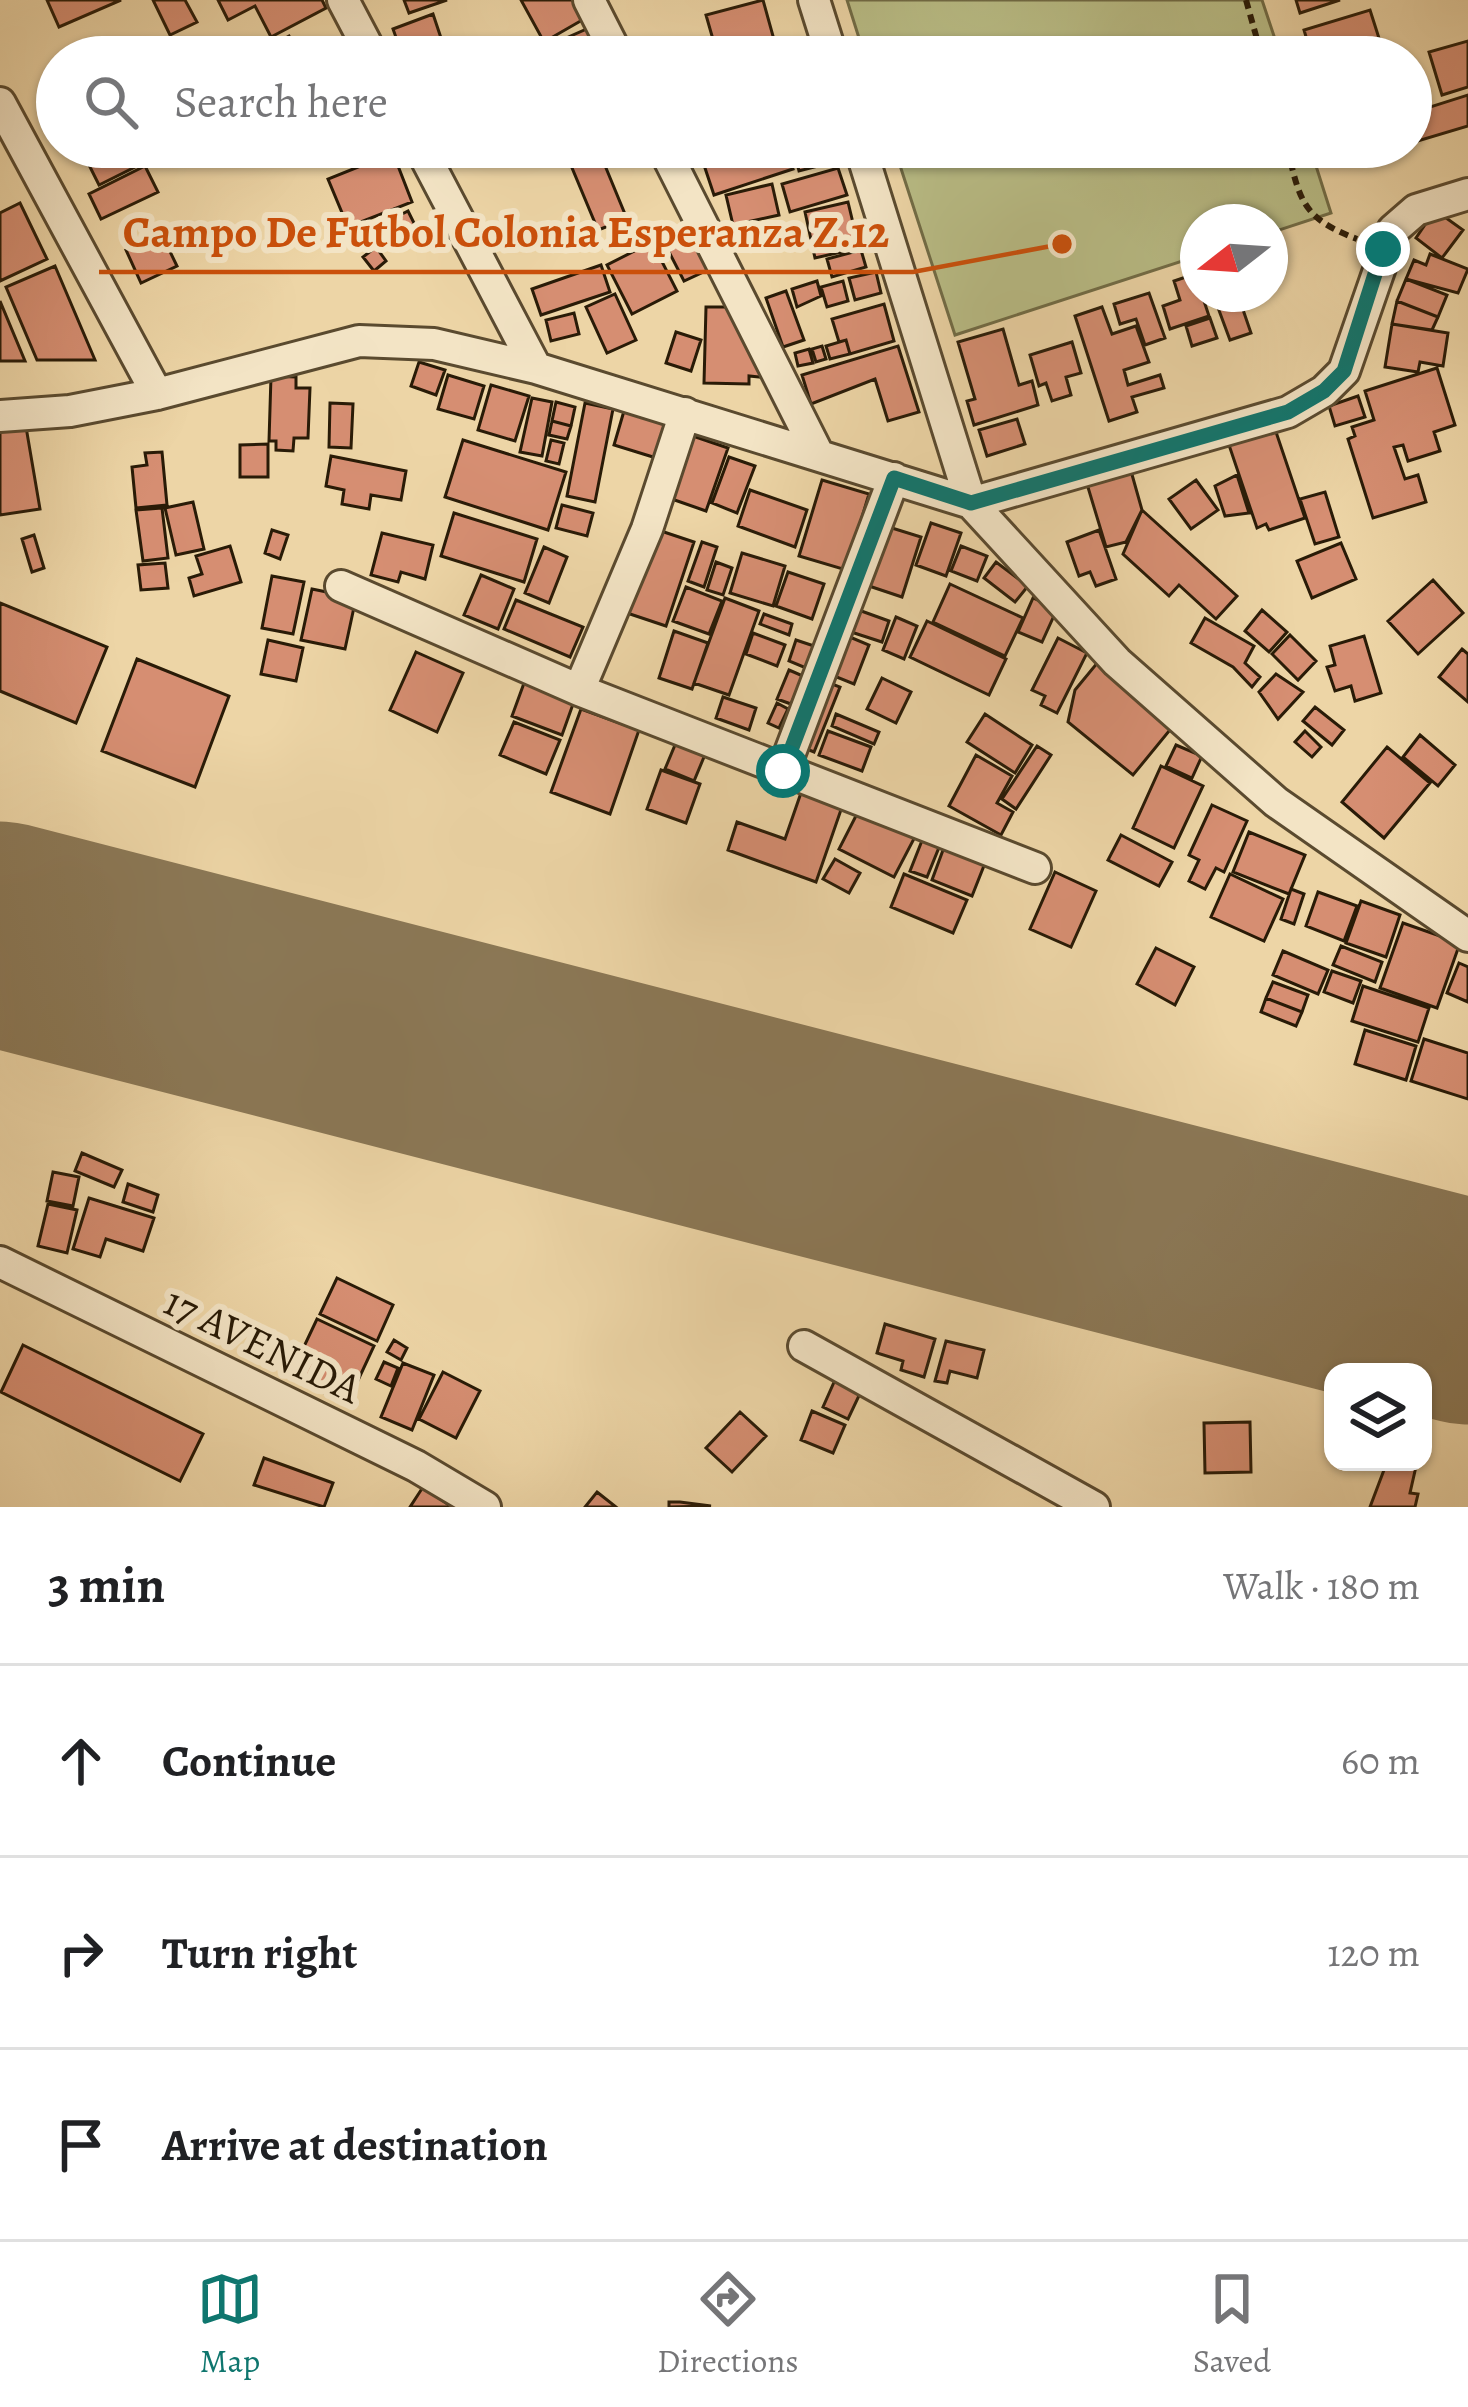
<!DOCTYPE html>
<meta charset="utf-8">
<style>
body{margin:0;font-family:Alegreya,serif;background:#f2f2f2;color:#202124}
.controls{position:absolute;right:36px;bottom:36px;display:grid;overflow:hidden;border-radius:24px;box-shadow:0 3px 9px #0004}
.controls button{width:108px;height:108px;display:grid;place-items:center;padding:0;border:0;border-bottom:3px solid #e0e0e0;background:#fff;color:#202124;font:60px sans-serif}
.compass{position:absolute;left:1180px;top:204px;width:108px;height:108px;border-radius:50%;background:#fff;box-shadow:0 3px 9px #0004;rotate:253deg}
.stop{position:absolute;width:36px;height:36px;margin:-27px;border:9px solid #0f766e;border-radius:50%;background:#fff}
.stop.end{background:#0f766e;border-color:#fff;box-shadow:0 3px 12px #0008}
.list{margin:0;padding:0;list-style:none}
h2{display:flex;justify-content:space-between;align-items:center;height:156px;margin:0;padding:0 48px;font-size:51px}
h2 small{font-size:39px;font-weight:400;color:#757577}
.list li{display:grid;grid-template-columns:78px 1fr auto;gap:36px;align-items:center;box-sizing:border-box;height:192px;padding:0 48px;border-top:3px solid #e0e0e0}
.list b{display:block;font-size:45px;white-space:nowrap}
.list em{font-size:39px;font-style:normal;color:#757577}
.icon{flex:none;width:66px;height:66px;fill:none;stroke:currentColor;stroke-width:2;stroke-linecap:round;stroke-linejoin:round}
.map{position:relative;flex:none;width:1468px;height:1507px;overflow:hidden}
.search{position:absolute;background:#fff;box-shadow:0 3px 9px #0004;left:36px;right:36px;top:36px;height:132px;display:flex;align-items:center;gap:30px;box-sizing:border-box;padding:0 42px;border-radius:66px;color:#757577;font-size:45px}
.sheet{height:732px;background:#fff}
nav{display:flex;justify-content:space-around;align-items:center;box-sizing:border-box;height:168px;border-top:3px solid #e0e0e0;background:#fff;font-size:33px;color:#757577}
nav a{display:grid;justify-items:center;gap:6px}
nav .on{color:#0f766e}
.map>svg:first-child{display:block}
.green{fill:#b9bd86;stroke:#716c46;stroke-width:3}
.lines{fill:none;stroke-linecap:round;stroke-linejoin:round}
.runway{stroke:#8b7856;stroke-width:225}
.building{fill:#d68e72;stroke:#291b07;stroke-width:3}
.minor-casing{stroke:#5a4a2f;stroke-width:36}
.path{stroke:#291b07;stroke-width:6;stroke-dasharray:9 6;stroke-linecap:butt}
.minor{stroke:#f3e4c5;stroke-width:30}
.route{stroke:#0f766e;stroke-width:15}
.labels{text-anchor:middle;stroke-width:12;stroke-linejoin:round;paint-order:stroke}
.street-label{font-size:42px;fill:#291b07;stroke:#f3e4c5}
.leader{fill:none;stroke:#cb500b;stroke-width:4.5}
.callout-dot{fill:#cb500b;stroke:#f3e4c5;stroke-width:4.5}
.callout-label{font-size:45px;text-anchor:middle;font-weight:bold;fill:#cb500b;stroke:#f3e4c5;stroke-width:12;stroke-linejoin:round;paint-order:stroke}
</style>
<div class="map">
<svg width="1468" height="1507" viewBox="0 0 1468 1507">
<rect width="100%" height="100%" fill="#edd5a6"/>
<filter id="stains"><feTurbulence type="fractalNoise" baseFrequency=".00167" numOctaves="4"/><feColorMatrix values="0 0 0 0 .2 0 0 0 0 .09 0 0 0 0 .02 0 0 0 .5 -.17"/></filter>
<radialGradient id="worn" r=".72"><stop offset=".6" stop-color="#630" stop-opacity="0"/><stop offset="1" stop-color="#630" stop-opacity=".3"/></radialGradient>
<!-- green -->
<path class="green" d="M 847,0 L 1262,0 L 1281,57 L 865,57 Z
M 894,147 L 1310,147 L 1331,213 L 1270,233 L 1270,222 L 1198,222 L 1198,256 L 955,335 Z"/>
<g class="lines">
<!-- runway -->
<path class="runway" d="M 0,934 L 1468,1312"/>
</g>
<!-- building -->
<path class="building" d="M 47,0 L 121,0 L 59,27 Z
M 153,0 L 185,0 L 197,22 L 170,35 Z
M 218,0 L 322,0 L 326,8 L 271,37 L 255,6 L 228,20 Z
M 404,0 L 447,0 L 409,13 Z
M 521,0 L 573,0 L 584,19 L 544,42 Z
M 763,0 L 778,54 L 718,57 L 706,15 Z
M 1296,0 L 1340,0 L 1300,13 Z
M 1370,10 L 1385,57 L 1312,57 L 1304,30 Z
M 433,14 L 446,53 L 403,57 L 393,29 Z
M 589,28 L 602,57 L 523,57 Z
M 289,36 L 300,57 L 251,57 Z
M 1468,41 L 1468,87 L 1442,95 L 1429,52 Z
M 706,43 L 710,57 L 682,57 L 680,50 Z
M 1468,95 L 1468,126 L 1411,143 L 1411,113 Z
M 96,147 L 158,147 L 161,154 L 99,185 L 83,153 Z
M 451,147 L 489,147 L 456,160 Z
M 556,147 L 591,147 L 561,159 Z
M 604,147 L 649,147 L 650,148 L 612,166 Z
M 698,147 L 785,147 L 793,169 L 714,195 Z
M 793,147 L 830,147 L 834,162 L 799,171 Z
M 599,151 L 627,219 L 598,230 L 570,163 Z
M 393,153 L 412,202 L 348,227 L 328,179 Z
M 145,166 L 158,192 L 101,219 L 89,194 Z
M 838,168 L 847,195 L 790,212 L 782,184 Z
M 772,184 L 779,215 L 733,225 L 726,195 Z
M 848,202 L 859,248 L 815,258 L 805,212 Z
M 20,203 L 47,259 L 0,281 L 0,213 Z
M 1435,210 L 1463,230 L 1442,258 L 1416,238 Z
M 408,211 L 417,229 L 380,248 L 371,230 Z
M 161,233 L 177,266 L 141,283 L 126,250 Z
M 697,235 L 714,267 L 684,281 L 668,250 Z
M 652,242 L 677,291 L 632,314 L 607,265 Z
M 376,247 L 386,261 L 374,271 L 363,257 Z
M 861,250 L 866,267 L 832,277 L 827,259 Z
M 1430,254 L 1468,269 L 1458,293 L 1406,279 L 1414,260 L 1426,265 Z
M 601,265 L 610,292 L 541,315 L 532,289 Z
M 55,266 L 95,360 L 37,360 L 6,287 Z
M 876,272 L 881,293 L 855,300 L 849,278 Z
M 1195,274 L 1209,316 L 1170,329 L 1163,306 L 1180,300 L 1174,281 Z
M 1406,279 L 1447,295 L 1438,317 L 1397,301 Z
M 817,281 L 821,296 L 797,307 L 792,289 Z
M 843,281 L 848,301 L 827,307 L 821,287 Z
M 786,291 L 804,340 L 783,347 L 766,298 Z
M 1149,293 L 1165,338 L 1145,345 L 1136,319 L 1120,324 L 1114,304 Z
M 615,294 L 636,340 L 607,353 L 586,307 Z
M 1239,298 L 1251,333 L 1230,340 L 1217,305 Z
M 0,301 L 25,361 L 0,361 Z
M 1397,301 L 1438,317 L 1432,330 L 1392,324 Z
M 884,304 L 894,341 L 850,354 L 846,340 L 839,342 L 832,319 Z
M 706,307 L 738,307 L 768,378 L 749,376 L 749,384 L 704,383 Z
M 1102,307 L 1112,334 L 1136,326 L 1149,362 L 1124,370 L 1128,385 L 1160,375 L 1164,388 L 1132,397 L 1137,412 L 1109,421 L 1075,316 Z
M 574,313 L 579,334 L 551,341 L 546,320 Z
M 1210,318 L 1217,338 L 1192,346 L 1186,326 Z
M 1392,324 L 1448,333 L 1443,366 L 1420,362 L 1418,372 L 1385,367 Z
M 1003,329 L 1019,385 L 1032,381 L 1038,405 L 974,425 L 967,401 L 975,399 L 958,342 Z
M 676,332 L 701,340 L 691,371 L 666,363 Z
M 846,340 L 850,354 L 830,359 L 826,346 Z
M 1072,342 L 1081,373 L 1066,377 L 1071,395 L 1052,401 L 1046,383 L 1039,386 L 1030,355 Z
M 822,346 L 826,359 L 816,362 L 812,349 Z
M 898,346 L 919,412 L 888,421 L 875,379 L 811,404 L 802,375 Z
M 809,349 L 813,363 L 798,366 L 795,353 Z
M 419,362 L 445,370 L 436,395 L 411,386 Z
M 1437,368 L 1455,425 L 1434,432 L 1440,451 L 1408,461 L 1403,445 L 1394,447 L 1405,479 L 1418,475 L 1426,502 L 1373,518 L 1348,439 L 1355,436 L 1352,427 L 1374,420 L 1365,391 Z
M 448,375 L 484,386 L 474,419 L 438,409 Z
M 271,376 L 296,377 L 296,388 L 310,388 L 308,438 L 294,438 L 293,451 L 276,450 L 276,441 L 269,441 Z
M 491,385 L 529,396 L 515,441 L 478,430 Z
M 1358,396 L 1365,417 L 1335,426 L 1329,406 Z
M 532,398 L 552,402 L 542,456 L 520,452 Z
M 556,402 L 575,407 L 571,426 L 552,421 Z
M 330,403 L 353,404 L 351,448 L 329,447 Z
M 585,403 L 613,409 L 595,502 L 567,496 Z
M 624,411 L 676,427 L 666,461 L 614,445 Z
M 1017,419 L 1025,444 L 987,456 L 979,430 Z
M 25,421 L 40,509 L 0,515 L 0,425 Z
M 552,421 L 571,426 L 567,439 L 549,435 Z
M 1275,429 L 1305,518 L 1269,530 L 1266,524 L 1257,528 L 1229,445 Z
M 687,434 L 728,448 L 706,511 L 666,497 Z
M 463,440 L 566,472 L 548,530 L 445,497 Z
M 551,440 L 564,443 L 559,464 L 546,461 Z
M 268,444 L 268,477 L 240,477 L 240,445 Z
M 162,452 L 167,505 L 136,508 L 132,467 L 147,465 L 145,453 Z
M 331,456 L 406,471 L 401,500 L 371,495 L 369,509 L 342,504 L 344,490 L 326,486 Z
M 729,457 L 755,466 L 737,513 L 712,503 Z
M 1131,471 L 1142,510 L 1126,542 L 1106,547 L 1087,484 Z
M 1237,475 L 1249,513 L 1225,516 L 1215,486 Z
M 822,480 L 869,494 L 846,570 L 799,556 Z
M 1196,480 L 1218,510 L 1191,529 L 1169,499 Z
M 750,490 L 807,510 L 795,547 L 738,526 Z
M 1325,492 L 1339,537 L 1315,544 L 1300,499 Z
M 193,502 L 204,549 L 176,555 L 165,508 Z
M 562,505 L 593,513 L 587,536 L 556,528 Z
M 162,508 L 168,558 L 143,561 L 136,510 Z
M 1142,510 L 1237,596 L 1216,619 L 1179,585 L 1169,596 L 1123,554 Z
M 454,513 L 537,539 L 524,582 L 441,556 Z
M 931,523 L 961,533 L 946,576 L 916,565 Z
M 879,524 L 921,537 L 902,597 L 860,583 Z
M 652,528 L 694,542 L 666,626 L 624,612 Z
M 272,530 L 288,535 L 280,559 L 265,553 Z
M 1099,530 L 1116,579 L 1096,586 L 1090,572 L 1079,576 L 1067,542 Z
M 382,533 L 433,545 L 425,579 L 401,572 L 398,582 L 371,575 Z
M 34,535 L 44,568 L 32,572 L 22,539 Z
M 702,542 L 717,547 L 704,587 L 688,581 Z
M 1341,543 L 1356,579 L 1312,598 L 1297,561 Z
M 230,546 L 241,582 L 194,596 L 189,578 L 202,574 L 196,556 Z
M 961,546 L 987,556 L 977,581 L 951,571 Z
M 544,547 L 567,557 L 549,603 L 525,593 Z
M 742,553 L 785,566 L 773,606 L 730,593 Z
M 716,562 L 732,568 L 723,595 L 707,590 Z
M 996,562 L 1028,586 L 1015,602 L 984,578 Z
M 165,563 L 168,588 L 141,590 L 138,565 Z
M 788,572 L 824,584 L 812,619 L 776,606 Z
M 481,575 L 514,589 L 498,629 L 464,615 Z
M 272,576 L 304,582 L 293,634 L 262,628 Z
M 1433,580 L 1463,613 L 1418,654 L 1388,621 Z
M 950,584 L 1023,618 L 1005,656 L 933,622 Z
M 686,587 L 722,601 L 709,634 L 673,621 Z
M 312,589 L 356,598 L 345,649 L 301,640 Z
M 725,598 L 759,611 L 729,695 L 694,683 Z
M 1033,598 L 1057,609 L 1042,642 L 1018,632 Z
M 516,600 L 583,627 L 570,657 L 504,629 Z
M 0,603 L 107,647 L 76,723 L 0,691 Z
M 853,608 L 889,621 L 882,642 L 845,630 Z
M 1262,610 L 1287,632 L 1269,652 L 1245,631 Z
M 764,614 L 792,624 L 789,635 L 760,624 Z
M 896,617 L 917,626 L 904,659 L 883,650 Z
M 1205,618 L 1254,646 L 1245,663 L 1260,677 L 1252,687 L 1233,667 L 1191,643 Z
M 927,621 L 1006,659 L 989,695 L 910,657 Z
M 674,631 L 708,643 L 692,689 L 659,678 Z
M 753,633 L 785,645 L 777,666 L 746,654 Z
M 845,635 L 869,645 L 854,684 L 829,674 Z
M 1290,635 L 1316,661 L 1298,680 L 1272,654 Z
M 1364,636 L 1381,693 L 1355,701 L 1351,686 L 1335,691 L 1327,667 L 1335,665 L 1330,646 Z
M 1058,638 L 1087,653 L 1057,713 L 1041,705 L 1045,696 L 1032,690 Z
M 268,640 L 303,648 L 296,681 L 261,674 Z
M 796,640 L 814,646 L 806,668 L 789,661 Z
M 1462,649 L 1468,654 L 1468,702 L 1439,677 Z
M 416,652 L 463,673 L 437,732 L 390,710 Z
M 137,659 L 229,696 L 195,787 L 102,751 Z
M 1098,662 L 1174,725 L 1133,775 L 1068,722 L 1075,690 Z
M 789,670 L 803,676 L 791,704 L 777,699 Z
M 1276,674 L 1303,692 L 1278,719 L 1259,692 Z
M 527,675 L 577,693 L 562,735 L 512,716 Z
M 882,678 L 911,692 L 896,723 L 867,709 Z
M 819,679 L 840,687 L 814,752 L 794,744 Z
M 723,697 L 756,708 L 749,730 L 716,718 Z
M 777,703 L 788,709 L 779,728 L 768,723 Z
M 1315,707 L 1344,730 L 1332,745 L 1303,721 Z
M 581,709 L 639,730 L 610,814 L 551,792 Z
M 836,714 L 879,732 L 874,744 L 832,726 Z
M 985,714 L 1032,745 L 1015,773 L 967,742 Z
M 514,722 L 560,740 L 546,774 L 500,755 Z
M 828,731 L 871,747 L 862,771 L 819,755 Z
M 1305,731 L 1321,747 L 1312,757 L 1295,742 Z
M 680,733 L 709,745 L 694,781 L 665,769 Z
M 1420,735 L 1455,765 L 1438,786 L 1403,757 Z
M 1176,745 L 1202,756 L 1192,778 L 1166,766 Z
M 1037,746 L 1051,755 L 1016,809 L 1002,799 Z
M 1387,747 L 1430,783 L 1384,838 L 1342,802 Z
M 976,755 L 1012,776 L 997,803 L 1013,812 L 1001,835 L 949,806 Z
M 1161,766 L 1203,786 L 1174,848 L 1133,828 Z
M 661,770 L 700,784 L 686,823 L 647,809 Z
M 802,790 L 843,804 L 816,882 L 728,850 L 737,822 L 785,839 Z
M 862,804 L 917,833 L 894,877 L 839,849 Z
M 1212,805 L 1247,821 L 1224,872 L 1216,868 L 1205,889 L 1189,881 L 1199,860 L 1189,855 Z
M 1249,832 L 1305,855 L 1289,894 L 1233,872 Z
M 925,833 L 942,840 L 927,877 L 910,871 Z
M 1121,835 L 1172,862 L 1159,886 L 1108,860 Z
M 946,842 L 987,858 L 972,896 L 932,880 Z
M 835,859 L 860,873 L 849,893 L 823,879 Z
M 1055,872 L 1096,891 L 1071,947 L 1030,929 Z
M 904,874 L 967,900 L 953,933 L 891,907 Z
M 1230,874 L 1283,899 L 1264,941 L 1211,917 Z
M 1291,889 L 1304,894 L 1294,924 L 1281,919 Z
M 1318,892 L 1357,906 L 1344,941 L 1306,926 Z
M 1361,901 L 1400,915 L 1386,957 L 1346,943 Z
M 1403,923 L 1460,943 L 1437,1008 L 1380,988 Z
M 1341,946 L 1382,962 L 1375,982 L 1333,965 Z
M 1156,948 L 1194,967 L 1175,1005 L 1137,984 Z
M 1283,951 L 1328,970 L 1318,994 L 1273,975 Z
M 1459,963 L 1468,967 L 1468,1002 L 1447,993 Z
M 1332,971 L 1361,981 L 1353,1003 L 1324,992 Z
M 1273,982 L 1308,995 L 1302,1012 L 1266,998 Z
M 1363,986 L 1429,1008 L 1418,1042 L 1352,1021 Z
M 1266,998 L 1302,1012 L 1296,1026 L 1261,1012 Z
M 1365,1030 L 1416,1046 L 1406,1080 L 1355,1064 Z
M 1424,1039 L 1468,1053 L 1468,1099 L 1411,1081 Z
M 82,1153 L 122,1170 L 114,1187 L 75,1171 Z
M 53,1172 L 79,1177 L 73,1206 L 47,1201 Z
M 128,1184 L 158,1195 L 153,1212 L 123,1202 Z
M 89,1198 L 154,1218 L 143,1251 L 106,1239 L 100,1257 L 73,1249 Z
M 48,1204 L 77,1210 L 67,1253 L 38,1246 Z
M 337,1278 L 393,1305 L 377,1341 L 320,1314 Z
M 317,1319 L 374,1346 L 347,1404 L 290,1376 Z
M 885,1324 L 935,1339 L 924,1377 L 901,1370 L 903,1361 L 877,1353 Z
M 394,1340 L 407,1348 L 401,1360 L 387,1352 Z
M 946,1341 L 984,1350 L 977,1378 L 950,1371 L 947,1383 L 935,1381 Z
M 23,1345 L 203,1434 L 180,1481 L 1,1392 Z
M 384,1362 L 398,1368 L 391,1386 L 376,1379 Z
M 403,1363 L 434,1375 L 412,1430 L 381,1417 Z
M 839,1371 L 865,1383 L 848,1419 L 823,1407 Z
M 443,1372 L 480,1391 L 456,1438 L 419,1419 Z
M 812,1411 L 845,1425 L 833,1453 L 801,1440 Z
M 740,1412 L 766,1436 L 732,1472 L 706,1448 Z
M 1250,1422 L 1251,1472 L 1205,1473 L 1204,1423 Z
M 264,1458 L 333,1483 L 324,1507 L 254,1485 Z
M 1387,1462 L 1417,1462 L 1410,1493 L 1418,1494 L 1415,1507 L 1370,1507 Z
M 423,1487 L 452,1507 L 410,1507 Z
M 597,1492 L 616,1507 L 585,1507 Z
M 669,1502 L 680,1502 L 711,1506 L 669,1507 Z"/>
<g class="lines">
<defs>
<path id="minor" d="M 343,0 L 373,57
M 589,0 L 618,57
M 814,0 L 832,57
M 0,103 L 157,394
M 420,147 L 536,368
M 663,147 L 817,452
M 860,147 L 971,503 L 1117,662 L 1276,802 L 1468,936
M 0,416 L 70,411 L 157,394 L 359,341 L 434,344 L 536,368 L 971,503 L 1288,412 L 1324,391 L 1344,371 L 1393,230 L 1416,210 L 1468,194
M 341,586 L 579,690 L 647,529 L 685,413
M 579,690 L 1035,868
M 783,771 L 894,478
M 0,1262 L 416,1466 L 485,1507
M 804,1346 L 1094,1507"/>
</defs>
<!-- minor casing -->
<use href="#minor" class="minor-casing"/>
<!-- path -->
<path class="path" d="M 1246,0 L 1262,57
M 1287,147 C 1300,201 1302,218 1357,239"/>
<!-- minor -->
<use href="#minor" class="minor"/>
</g>
<g class="lines">
<!-- route -->
<path class="route" d="M 783,771 L 894,478 L 971,503 L 1288,412 L 1324,391 L 1344,371 L 1383,249"/>
</g>
<g class="labels">
<!-- street labels -->
<g class="street-label">
<text transform="translate(263 1344) rotate(26)" y="15">17 AVENIDA</text>
</g>
</g>
<!-- callouts -->
<path class="leader" d="M1062 244L913 272H99"/>
<circle class="callout-dot" cx="1062" cy="244" r="12"/>
<g class="callout-label">
<text x="506" y="247">Campo De Futbol Colonia Esperanza Z.12</text>
</g>
<rect width="100%" height="100%" filter="url(#stains)"/>
<rect width="100%" height="100%" fill="url(#worn)"/>
</svg>
<div class="controls">
<button><svg class="icon" aria-label="layers" viewBox="0 0 24 24"><path d="M12 4l9 5-9 5-9-5zM3 14l9 5 9-5"/></svg></button>
</div>
<svg class="compass" viewBox="-18 -18 36 36"><path d="M0-13l5 13h-10z" fill="#e53935"/><path d="M0 13l5-13h-10z" fill="#757577"/></svg>
<div class="stop" style="left:783px;top:771px"></div>
<div class="stop end" style="left:1383px;top:249px"></div>
<div class="search"><svg class="icon" aria-label="search" viewBox="0 0 24 24"><circle cx="10" cy="10" r="6"/><path d="M15 15l6 6"/></svg>Search here</div>
</div>
<section class="sheet">
<h2>3 min<small>Walk · 180 m</small></h2>
<ul class="list">
<li><svg class="icon" aria-label="ahead" viewBox="0 0 24 24"><path d="M12 20V5M6 11l6-6 6 6"/></svg><div><b>Continue</b></div><em>60 m</em></li>
<li><svg class="icon" aria-label="right" viewBox="0 0 24 24"><path d="M7 20v-9h11M14 6l5 5-5 5"/></svg><div><b>Turn right</b></div><em>120 m</em></li>
<li><svg class="icon" aria-label="arrive" viewBox="0 0 24 24"><path d="M6 21V4h12l-3 4 3 4H6"/></svg><div><b>Arrive at destination</b></div></li>
</ul>
</section>
<nav>
<a class="on"><svg class="icon" aria-label="map" viewBox="0 0 24 24"><path d="M3 6l6-2 6 2 6-2v14l-6 2-6-2-6 2zM9 4v14M15 6v14"/></svg>Map</a>
<a><svg class="icon" aria-label="directions" viewBox="0 0 24 24"><path d="M12 3l9 9-9 9-9-9zM9 14v-3h6M13 9l2 2-2 2"/></svg>Directions</a>
<a><svg class="icon" aria-label="saved" viewBox="0 0 24 24"><path d="M7 4h10v16l-5-4-5 4z"/></svg>Saved</a>
</nav>
